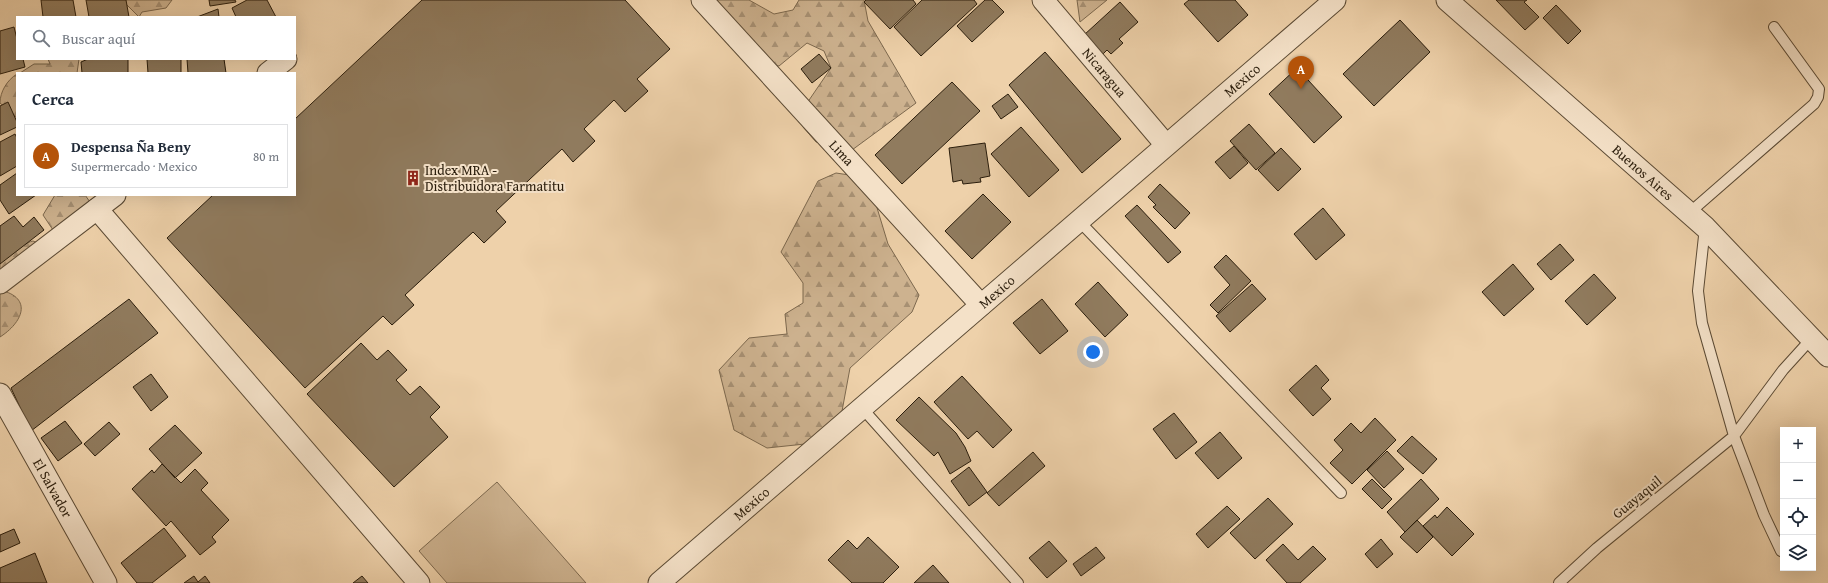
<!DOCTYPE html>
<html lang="es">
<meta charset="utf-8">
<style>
body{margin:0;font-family:"Gentium Book Plus",serif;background:#f6f6f7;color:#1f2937}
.controls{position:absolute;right:12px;bottom:12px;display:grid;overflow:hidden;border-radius:0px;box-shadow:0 4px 16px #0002}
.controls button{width:36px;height:36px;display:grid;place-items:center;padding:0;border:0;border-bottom:1px solid #e0e1e3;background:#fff;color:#1f2937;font:20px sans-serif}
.you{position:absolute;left:1093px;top:352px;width:14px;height:14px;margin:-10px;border:3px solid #fff;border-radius:50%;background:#1a73e8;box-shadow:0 0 0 6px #1a73e833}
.badge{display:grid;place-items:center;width:26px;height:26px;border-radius:50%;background:#b45309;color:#fff;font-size:13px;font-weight:700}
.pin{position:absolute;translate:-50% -33px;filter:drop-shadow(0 1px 2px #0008)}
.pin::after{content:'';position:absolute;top:21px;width:14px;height:12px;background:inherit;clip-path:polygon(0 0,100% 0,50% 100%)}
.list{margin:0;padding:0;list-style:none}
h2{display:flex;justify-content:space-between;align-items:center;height:52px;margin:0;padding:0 16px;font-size:17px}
h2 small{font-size:13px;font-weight:400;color:#747a83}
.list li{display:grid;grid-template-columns:26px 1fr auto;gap:12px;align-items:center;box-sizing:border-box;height:64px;margin:0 8px 8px;padding:0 8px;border:1px solid #e0e1e3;border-radius:0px}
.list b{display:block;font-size:15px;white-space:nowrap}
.list p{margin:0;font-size:13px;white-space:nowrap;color:#747a83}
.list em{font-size:13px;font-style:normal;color:#747a83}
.icon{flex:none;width:22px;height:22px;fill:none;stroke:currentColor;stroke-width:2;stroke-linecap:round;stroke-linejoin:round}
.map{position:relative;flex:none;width:1828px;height:583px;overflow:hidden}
.search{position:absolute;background:#fff;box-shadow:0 4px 16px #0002;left:16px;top:16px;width:280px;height:44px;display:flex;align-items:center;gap:10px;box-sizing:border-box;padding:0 14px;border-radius:0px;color:#747a83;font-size:15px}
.panel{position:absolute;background:#fff;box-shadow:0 4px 16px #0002;left:16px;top:72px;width:280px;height:124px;border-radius:0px}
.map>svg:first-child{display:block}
.green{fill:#cdb28f;stroke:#7c684e}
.forest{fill:url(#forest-firs);stroke:#7c684e}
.building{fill:#907b5e;stroke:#2a1d0c}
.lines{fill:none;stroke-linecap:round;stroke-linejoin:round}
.service-casing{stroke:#5b4a34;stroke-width:12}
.minor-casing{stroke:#5b4a34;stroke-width:23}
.service{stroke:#f4e1c8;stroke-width:10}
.minor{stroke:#f4e1c8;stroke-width:21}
.labels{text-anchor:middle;stroke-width:4;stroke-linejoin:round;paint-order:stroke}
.street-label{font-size:14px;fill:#2a1d0c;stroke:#f4e1c8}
.poi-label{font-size:14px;fill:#2a1d0c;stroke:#f4e1c8;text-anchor:start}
</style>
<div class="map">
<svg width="1828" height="583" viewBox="0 0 1828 583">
<defs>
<pattern id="forest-firs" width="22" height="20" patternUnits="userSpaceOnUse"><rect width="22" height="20" fill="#cdb28f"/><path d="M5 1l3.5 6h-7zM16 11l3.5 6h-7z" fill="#a79073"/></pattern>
</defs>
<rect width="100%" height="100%" fill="#eed1aa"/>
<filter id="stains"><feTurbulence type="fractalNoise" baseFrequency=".005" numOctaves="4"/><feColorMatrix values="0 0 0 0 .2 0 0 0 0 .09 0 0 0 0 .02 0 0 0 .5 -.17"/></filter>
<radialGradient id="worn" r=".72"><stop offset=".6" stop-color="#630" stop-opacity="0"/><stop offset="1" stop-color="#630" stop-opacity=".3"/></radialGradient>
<!-- green -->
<path class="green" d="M 497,482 L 586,583 L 447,583 L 419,551 Z"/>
<!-- forest -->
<path class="forest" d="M 122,0 L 172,0 L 166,8 L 142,12 L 139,17 Z
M 705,0 L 749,0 L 774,14 L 793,10 L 799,0 L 864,0 L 868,21 L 916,103 L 852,150 L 816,142 L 803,127 L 805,106 L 831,68 L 824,51 L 807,43 L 779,66 L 743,59 Z
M 1077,0 L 1107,0 L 1080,22 Z
M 48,59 L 79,59 L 77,73 L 20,73 L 34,64 L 50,64 Z
M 17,74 L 17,118 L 0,103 C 0,92 7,80 17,74 Z
M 836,173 L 856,176 L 871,188 L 888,244 L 919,295 L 912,312 L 850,368 L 840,422 L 805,444 L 767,448 L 734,430 L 719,370 L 749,338 L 787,334 L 785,314 L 803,303 L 803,283 L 781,252 L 818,181 Z
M 55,195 L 85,195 L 90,202 L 53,230 L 43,215 Z
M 33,241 L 38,243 L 0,283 L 0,255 C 15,259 19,244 33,241 Z
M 0,290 C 34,298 22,323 0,337 Z"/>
<!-- building -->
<path class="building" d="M 41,0 L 73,0 L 76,17 L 43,17 Z
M 86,0 L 126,0 L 129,17 L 89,17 Z
M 209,0 L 235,0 L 236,2 L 210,6 Z
M 247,0 L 267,0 L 276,17 L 236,17 L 232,8 Z
M 422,0 L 625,0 L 670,49 L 637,79 L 648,91 L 625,112 L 614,100 L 584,129 L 595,141 L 573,162 L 562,149 L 496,211 L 506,222 L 484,243 L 473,232 L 405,295 L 414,305 L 392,325 L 383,316 L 305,388 L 167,238 L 213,195 L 295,195 L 295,119 Z
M 866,0 L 913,0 L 916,4 L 890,29 L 864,2 Z
M 922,0 L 974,0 L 977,4 L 921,56 L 894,27 Z
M 985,0 L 992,0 L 1004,12 L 972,42 L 957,26 Z
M 1189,0 L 1235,0 L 1248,15 L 1218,42 L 1184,4 Z
M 1496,0 L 1527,0 L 1524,2 L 1539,17 L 1525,30 Z
M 1120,2 L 1138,22 L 1119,39 L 1123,43 L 1111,54 L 1107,50 L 1102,55 L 1084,35 Z
M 1556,5 L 1581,31 L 1568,44 L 1543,18 Z
M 218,9 L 219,17 L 197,17 Z
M 1400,20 L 1430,52 L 1374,106 L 1343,74 Z
M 14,27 L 17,39 L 17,59 L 23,59 L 25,67 L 0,74 L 0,31 Z
M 1045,52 L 1121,139 L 1082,173 L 1009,85 Z
M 819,54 L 831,68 L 812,83 L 801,69 Z
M 88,59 L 128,59 L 128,73 L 82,73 L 81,62 Z
M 147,59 L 181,59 L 181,73 L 148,73 Z
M 187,59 L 224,59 L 226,73 L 188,73 Z
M 1297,68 L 1342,117 L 1314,143 L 1269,94 Z
M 952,82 L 980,111 L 902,184 L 875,155 Z
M 1008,94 L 1018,107 L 1001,119 L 992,106 Z
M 8,102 L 17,122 L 17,127 L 0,135 L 0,106 Z
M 1249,124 L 1275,153 L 1256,170 L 1230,141 Z
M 1021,127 L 1059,170 L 1029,197 L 991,154 Z
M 15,134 L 17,138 L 17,166 L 0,176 L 0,142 Z
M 985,143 L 990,176 L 980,178 L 981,182 L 963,184 L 962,180 L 953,182 L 949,148 Z
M 1234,146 L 1248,163 L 1230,179 L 1215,162 Z
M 1281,148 L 1301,169 L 1278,191 L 1258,170 Z
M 17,173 L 17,195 L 36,195 L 9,214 L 0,200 L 0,185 Z
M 1160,184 L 1190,213 L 1175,229 L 1153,207 L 1156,205 L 1148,197 Z
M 983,194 L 1011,222 L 972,259 L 945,231 Z
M 1137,205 L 1181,252 L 1168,263 L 1125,216 Z
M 1323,208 L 1345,235 L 1316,260 L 1294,234 Z
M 14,216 L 23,227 L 34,217 L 44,230 L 0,264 L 0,226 Z
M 1560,244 L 1574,260 L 1551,280 L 1537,264 Z
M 1226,255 L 1251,281 L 1218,313 L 1210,305 L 1230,285 L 1214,267 Z
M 1513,264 L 1534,289 L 1504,316 L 1482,292 Z
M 1594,274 L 1616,298 L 1587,325 L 1565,301 Z
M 1098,282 L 1128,315 L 1105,337 L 1075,304 Z
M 1252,284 L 1266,299 L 1230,332 L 1216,316 Z
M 129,299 L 158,333 L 31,431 L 11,388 Z
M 1042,299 L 1068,331 L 1040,354 L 1013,323 Z
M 361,343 L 377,360 L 388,350 L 407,370 L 396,380 L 410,395 L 420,386 L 440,407 L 430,417 L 448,437 L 394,487 L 307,394 Z
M 1316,365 L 1329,380 L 1321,388 L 1331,399 L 1313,416 L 1289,390 Z
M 151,374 L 168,397 L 151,411 L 133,387 Z
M 962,376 L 1012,430 L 993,448 L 977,431 L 968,439 L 934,402 Z
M 919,397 L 956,433 L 965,447 L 971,461 L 950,474 L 938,452 L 934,456 L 896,420 Z
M 1174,413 L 1197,442 L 1176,459 L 1153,429 Z
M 1375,418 L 1396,440 L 1352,484 L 1330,463 L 1343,450 L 1334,440 L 1351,423 L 1361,433 Z
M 65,421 L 82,443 L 58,461 L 41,438 Z
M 109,422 L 120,434 L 95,456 L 84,444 Z
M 175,425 L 202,453 L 175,478 L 149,449 Z
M 1220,432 L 1242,458 L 1218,479 L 1195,453 Z
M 1412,436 L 1437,459 L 1423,474 L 1397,451 Z
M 1387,451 L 1404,469 L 1384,488 L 1367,470 Z
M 1033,452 L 1045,466 L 999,506 L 987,493 Z
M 162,464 L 181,483 L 195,469 L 208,483 L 201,490 L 229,520 L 212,537 L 216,542 L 200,555 L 171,521 L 166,526 L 132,489 L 152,470 L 154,473 Z
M 969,467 L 987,492 L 969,506 L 951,481 Z
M 1372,479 L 1392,499 L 1382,509 L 1362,489 Z
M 1421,479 L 1439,499 L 1405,532 L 1387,512 Z
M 1268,498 L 1293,524 L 1255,559 L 1230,533 Z
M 1227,506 L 1240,519 L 1208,548 L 1196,534 Z
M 1447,507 L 1474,534 L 1452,556 L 1423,526 L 1435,515 L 1437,518 Z
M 1417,520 L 1433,537 L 1417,553 L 1400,537 Z
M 164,528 L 186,556 L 152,583 L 137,583 L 121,563 Z
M 14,529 L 20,543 L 0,552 L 0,535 Z
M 868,537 L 899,567 L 883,583 L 852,583 L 828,560 L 848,540 L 857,549 Z
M 1381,539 L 1393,554 L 1377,568 L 1365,554 Z
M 1049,541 L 1067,561 L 1047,578 L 1029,558 Z
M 1283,544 L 1298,560 L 1313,546 L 1326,559 L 1300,583 L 1287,583 L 1266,560 Z
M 1096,547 L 1105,558 L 1081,576 L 1073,564 Z
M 35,553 L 47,583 L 0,583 L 0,568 Z
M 933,565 L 949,583 L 914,583 Z
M 194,576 L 198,582 L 205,576 L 210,583 L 184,583 Z
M 362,576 L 368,583 L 353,583 Z"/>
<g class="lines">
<defs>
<path id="service" d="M 1688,214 L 1814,104 L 1818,97 L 1819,89 L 1774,27
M 1079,221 L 1341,493
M 1705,227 L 1698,291 L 1702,323 L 1734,436 L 1764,515 L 1781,551
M 862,408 L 1018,583
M 1559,583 L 1597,548 L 1734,436 L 1783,370 L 1812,338"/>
<g id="minor">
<path id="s1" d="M 702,0 L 981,305"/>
<path id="s2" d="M 1043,0 L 1166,145"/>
<path id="s3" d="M 1447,0 L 1705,227 L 1828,356"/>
<path d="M 268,73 L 286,59"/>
<path d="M 97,209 L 419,583"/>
<path d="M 0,283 L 115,195"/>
<path id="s4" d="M 0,394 L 106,583"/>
<path id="s5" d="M 659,583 L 1335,0"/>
</g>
</defs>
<!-- service casing -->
<use href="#service" class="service-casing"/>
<!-- minor casing -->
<use href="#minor" class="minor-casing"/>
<!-- service -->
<use href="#service" class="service"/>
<!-- minor -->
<use href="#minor" class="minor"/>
</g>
<!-- icons -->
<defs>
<symbol id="building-bare" viewBox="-9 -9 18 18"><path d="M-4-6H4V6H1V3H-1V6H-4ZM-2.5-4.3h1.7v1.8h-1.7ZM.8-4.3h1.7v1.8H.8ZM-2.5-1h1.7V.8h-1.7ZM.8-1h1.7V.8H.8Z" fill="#8f2418" stroke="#f4e1c8" stroke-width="2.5" paint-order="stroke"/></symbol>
</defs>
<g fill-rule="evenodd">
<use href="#building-bare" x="402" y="167" width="22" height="22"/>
</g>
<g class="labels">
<!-- street labels -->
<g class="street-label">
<text dy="5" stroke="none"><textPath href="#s2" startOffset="95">Nicaragua</textPath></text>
<text dy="5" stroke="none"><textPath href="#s5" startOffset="770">Mexico</textPath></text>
<text dy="5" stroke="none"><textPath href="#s1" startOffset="207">Lima</textPath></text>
<text dy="5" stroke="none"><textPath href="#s3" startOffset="261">Buenos Aires</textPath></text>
<text dy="5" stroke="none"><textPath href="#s5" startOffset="446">Mexico</textPath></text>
<text dy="5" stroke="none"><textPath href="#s4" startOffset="108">El Salvador</textPath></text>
<text transform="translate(1637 497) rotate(-39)" y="5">Guayaquil</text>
<text dy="5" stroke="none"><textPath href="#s5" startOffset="122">Mexico</textPath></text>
</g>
<!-- poi labels -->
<g class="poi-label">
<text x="425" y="175">Index MRA -<tspan x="425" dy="16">Distribuidora Farmatitu</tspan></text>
</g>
</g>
<rect width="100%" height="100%" filter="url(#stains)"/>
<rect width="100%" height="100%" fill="url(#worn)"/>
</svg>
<div class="controls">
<button>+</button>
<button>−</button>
<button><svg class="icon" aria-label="locate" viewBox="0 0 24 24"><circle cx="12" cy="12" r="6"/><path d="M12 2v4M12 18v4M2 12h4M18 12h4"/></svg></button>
<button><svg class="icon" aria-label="layers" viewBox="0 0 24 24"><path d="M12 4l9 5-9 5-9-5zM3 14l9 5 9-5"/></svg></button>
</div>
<div class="you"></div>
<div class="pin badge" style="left:1301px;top:89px">A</div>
<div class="search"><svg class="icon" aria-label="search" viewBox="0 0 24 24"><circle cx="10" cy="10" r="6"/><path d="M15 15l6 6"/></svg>Buscar aquí</div>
<section class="panel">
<h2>Cerca<small></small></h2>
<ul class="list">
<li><span class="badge">A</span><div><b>Despensa Ña Beny</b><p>Supermercado · Mexico</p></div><em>80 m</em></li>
</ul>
</section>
</div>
